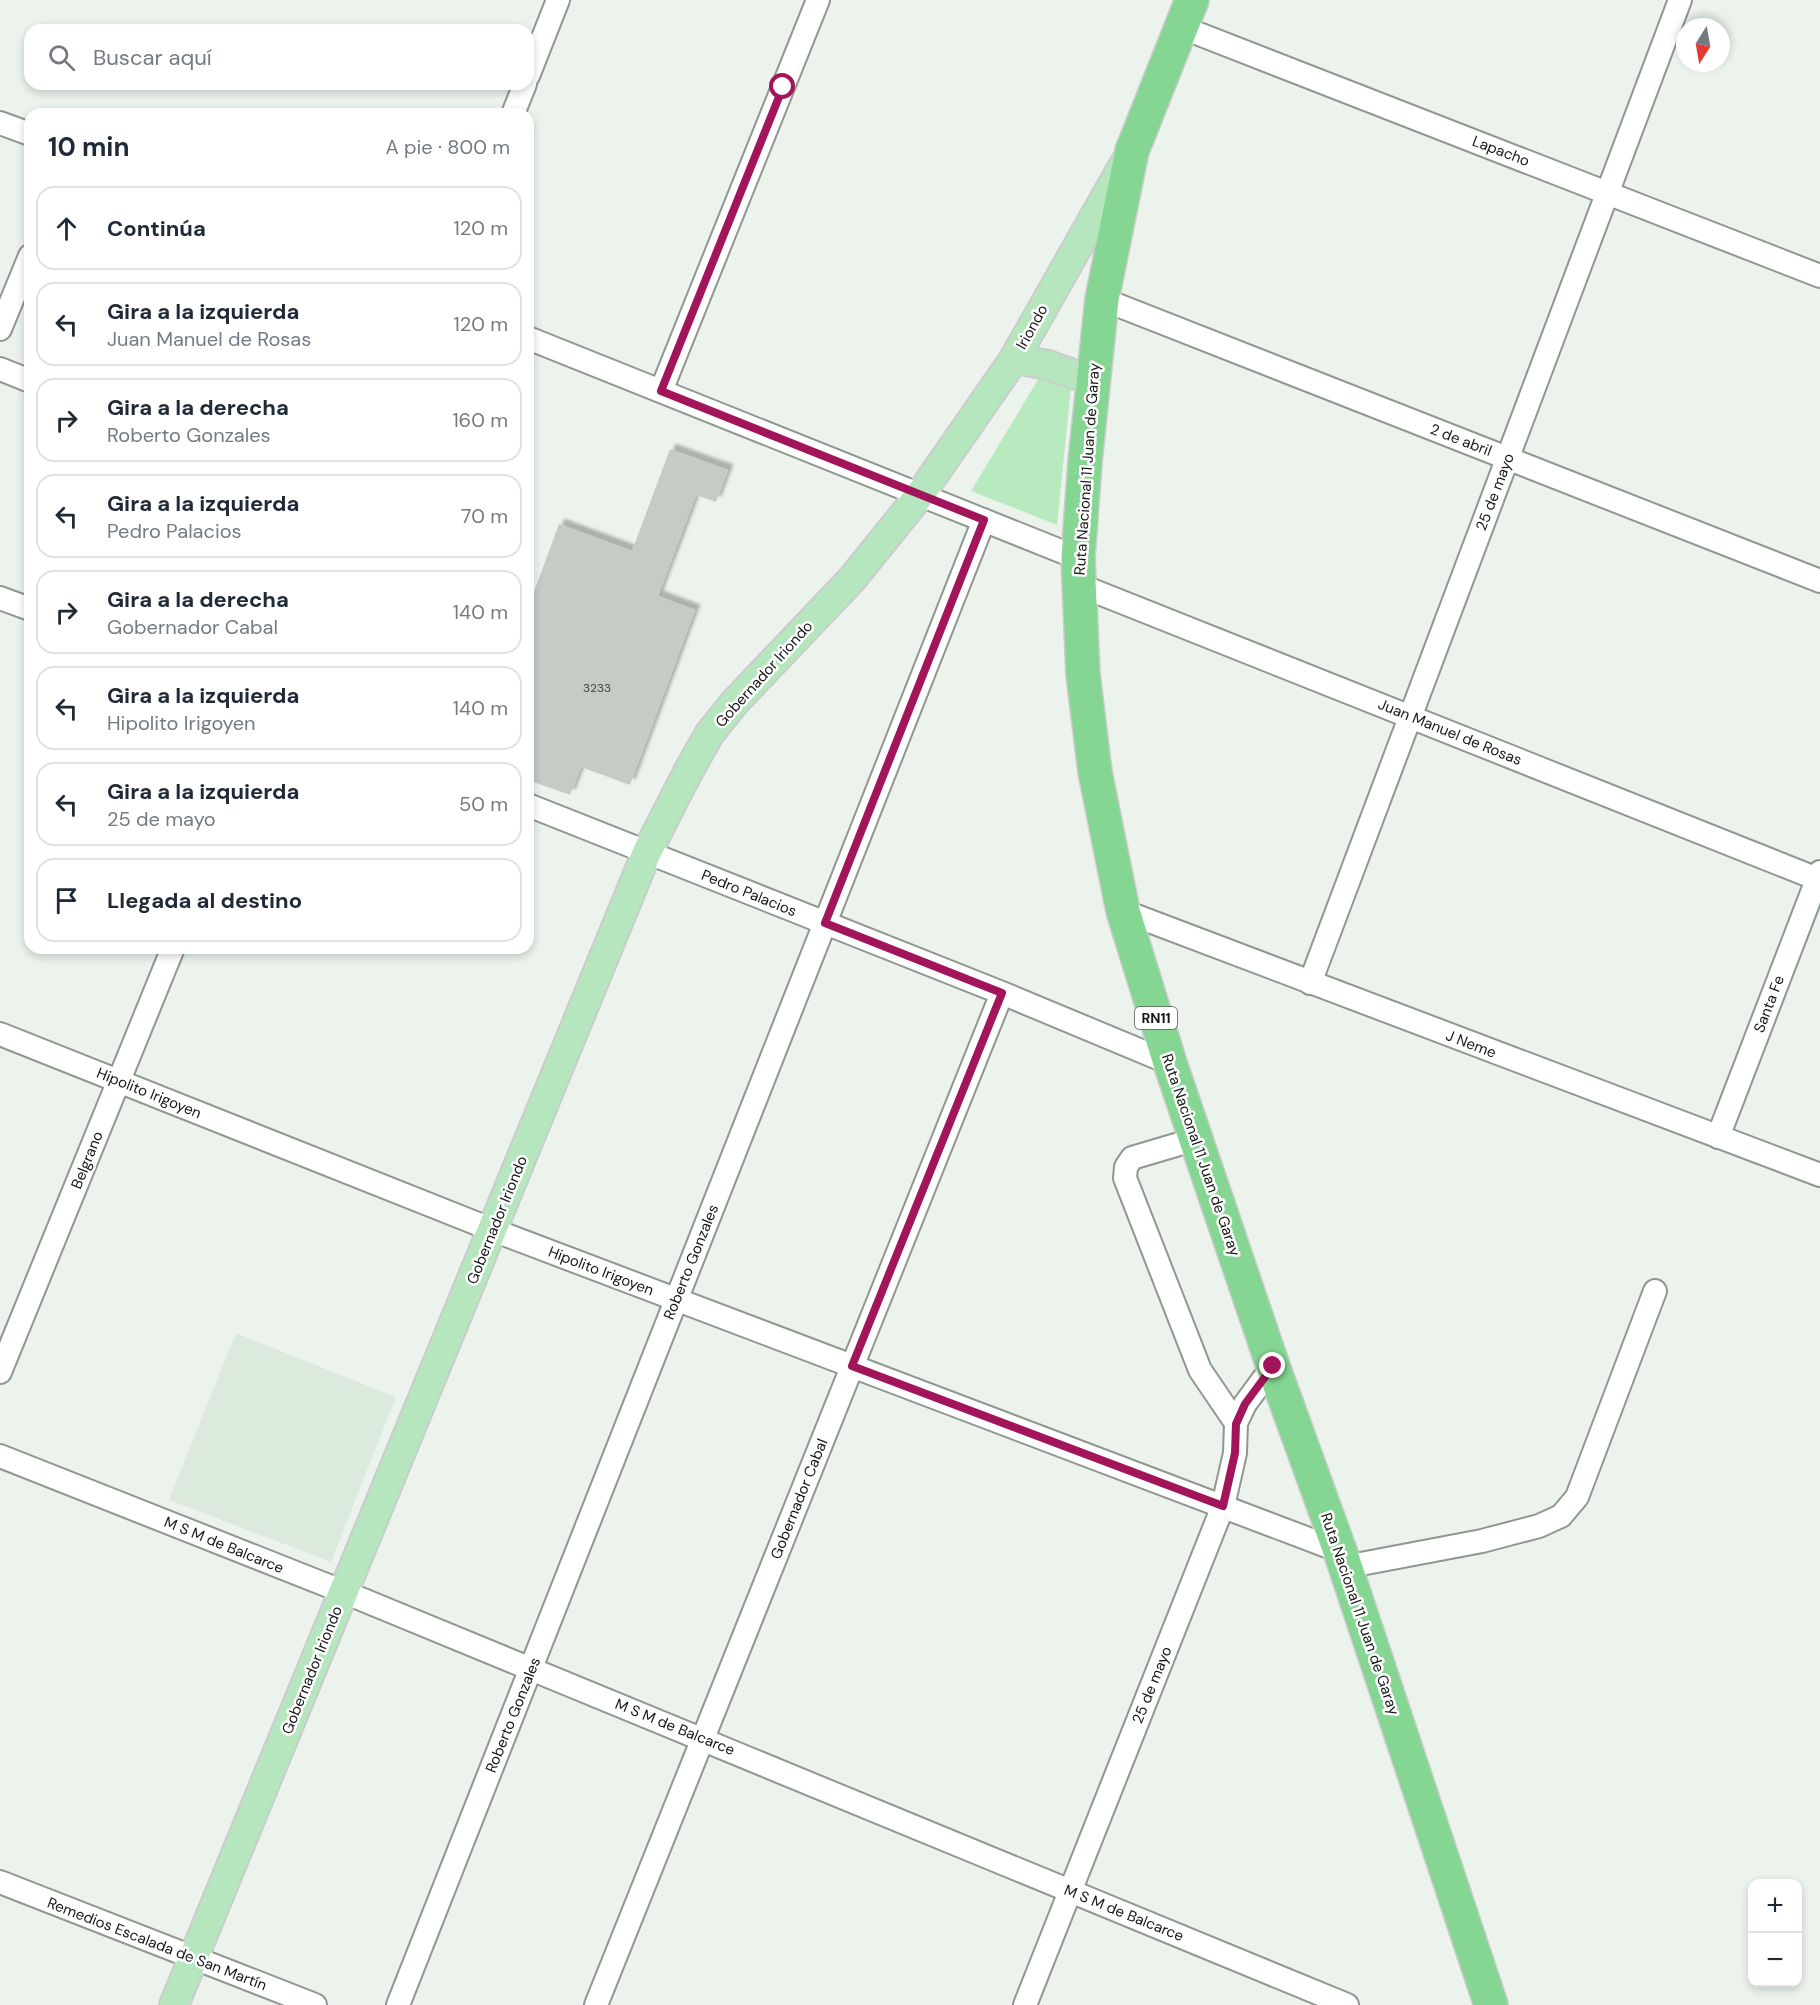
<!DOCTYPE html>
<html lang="es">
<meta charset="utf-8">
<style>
body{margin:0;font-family:"DM Sans",sans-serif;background:#f2f2f3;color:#1f2937}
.controls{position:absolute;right:18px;bottom:18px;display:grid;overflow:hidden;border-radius:12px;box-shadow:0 3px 9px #0003}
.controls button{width:54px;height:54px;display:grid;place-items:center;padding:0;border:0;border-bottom:2px solid #e0e1e3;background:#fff;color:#1f2937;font:30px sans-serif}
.compass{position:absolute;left:1676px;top:18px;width:54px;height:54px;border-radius:50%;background:#fff;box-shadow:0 3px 9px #0003;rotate:191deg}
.stop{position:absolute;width:18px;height:18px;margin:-14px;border:4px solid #a3155a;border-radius:50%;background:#fff}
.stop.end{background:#a3155a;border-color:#fff;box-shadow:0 2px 6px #0008}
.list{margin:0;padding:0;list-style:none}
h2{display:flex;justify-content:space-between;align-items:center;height:78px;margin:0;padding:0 24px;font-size:26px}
h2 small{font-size:20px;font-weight:400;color:#747a83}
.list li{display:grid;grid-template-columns:39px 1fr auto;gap:18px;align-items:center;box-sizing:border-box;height:84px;margin:0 12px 12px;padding:0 12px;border:2px solid #e0e1e3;border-radius:18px}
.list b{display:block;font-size:22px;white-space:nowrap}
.list p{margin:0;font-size:20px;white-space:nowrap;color:#747a83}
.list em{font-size:20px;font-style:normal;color:#747a83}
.icon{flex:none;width:33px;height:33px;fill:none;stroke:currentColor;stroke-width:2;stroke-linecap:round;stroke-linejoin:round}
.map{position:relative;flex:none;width:1820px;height:2005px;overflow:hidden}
.search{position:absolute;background:#fff;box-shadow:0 3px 9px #0003;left:24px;top:24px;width:510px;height:66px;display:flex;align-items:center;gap:15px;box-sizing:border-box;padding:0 21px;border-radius:18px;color:#747a83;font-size:22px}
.panel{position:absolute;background:#fff;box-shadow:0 3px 9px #0003;left:24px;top:108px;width:510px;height:846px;border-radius:18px}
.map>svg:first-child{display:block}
.built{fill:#dceade}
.green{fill:#b8eabf}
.building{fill:#c5cbc5;filter:url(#shadow)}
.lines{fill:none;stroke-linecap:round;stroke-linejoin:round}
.minor-casing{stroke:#909690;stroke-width:26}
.major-casing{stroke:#cbcccc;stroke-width:32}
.highway-casing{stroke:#cbcccc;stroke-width:36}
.minor{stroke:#fff;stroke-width:22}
.major{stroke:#b5e6be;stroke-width:28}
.highway{stroke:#84d692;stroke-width:33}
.route{stroke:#a3155a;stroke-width:8}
.labels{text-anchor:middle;stroke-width:5;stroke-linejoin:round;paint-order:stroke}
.number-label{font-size:12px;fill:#404441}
.shield{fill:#fff;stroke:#5a5d5b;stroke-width:1.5}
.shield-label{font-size:14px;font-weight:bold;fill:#141715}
.street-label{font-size:15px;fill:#141715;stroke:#fff}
</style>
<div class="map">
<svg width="1820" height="2005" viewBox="0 0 1820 2005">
<defs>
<filter id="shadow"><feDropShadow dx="5.5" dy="-5.5" stdDeviation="1.5" flood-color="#0004"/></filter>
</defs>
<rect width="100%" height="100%" fill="#ecf3ed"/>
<!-- built -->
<path class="built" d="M 236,1333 L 396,1397 L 331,1562 L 169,1500 Z"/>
<!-- green -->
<path class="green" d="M 1039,378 L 1071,387 L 1057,525 L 971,491 Z"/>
<!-- building -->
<path class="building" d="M 670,449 L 728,470 L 716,502 L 696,495 L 658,596 L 695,610 L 630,785 L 581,767 L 570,795 L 528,780 L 528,608 L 559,524 L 632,551 Z"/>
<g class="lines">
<defs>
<path id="minor" d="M 1181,27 L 1820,276
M 528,76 L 558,0
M 513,114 L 525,84
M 0,123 L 30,134
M 1102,299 L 1820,581
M 0,329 L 30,256
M 528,338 L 1078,558
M 0,369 L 30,381
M 661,391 L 818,0
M 1079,585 L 1820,880
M 0,598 L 30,609
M 528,805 L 1002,993 L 1170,1063
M 1123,911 L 1820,1175
M 1310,983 L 1680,0
M 0,1034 L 493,1230 L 1340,1551
M 1718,1137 L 1820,872
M 1196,1139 L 1132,1158 L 1126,1167 L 1125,1178 L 1200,1370 L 1236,1423
M 0,1372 L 173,948
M 0,1456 L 344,1592 L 1347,2005
M 1345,1567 L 1482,1541 L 1539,1526 L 1561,1516 L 1577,1497 L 1655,1291
M 0,1882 L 315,2005
M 398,2005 L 984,520
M 596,2005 L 1002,993
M 1025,2005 L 1223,1506 L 1235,1453 L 1236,1423 L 1245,1404 L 1273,1366"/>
<path id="major" d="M 1014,359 L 1048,365 L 1093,381
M 174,2005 L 647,852 L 689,770 L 710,733 L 735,702 L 852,579 L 919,496 L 1014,359 L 1125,163"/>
<path id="highway" d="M 1192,0 L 1132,151 L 1102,299 L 1085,462 L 1078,558 L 1083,674 L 1095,772 L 1123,911 L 1170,1063 L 1273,1366 L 1340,1551 L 1491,2005"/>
</defs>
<!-- minor casing -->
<use href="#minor" class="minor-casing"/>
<!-- major casing -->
<use href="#major" class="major-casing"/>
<!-- highway casing -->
<use href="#highway" class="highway-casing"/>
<!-- minor -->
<use href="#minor" class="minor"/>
<!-- major -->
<use href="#major" class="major"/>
<!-- highway -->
<use href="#highway" class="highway"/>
</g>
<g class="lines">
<!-- route -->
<path class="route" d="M 783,87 L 661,391 L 984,520 L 825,923 L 1002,993 L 852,1366 L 1223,1506 L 1235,1453 L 1236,1424 L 1245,1404 L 1273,1366"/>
</g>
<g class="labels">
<!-- number labels -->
<g class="number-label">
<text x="597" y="692">3233</text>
</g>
<!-- shield labels -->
<rect class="shield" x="1135" y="1007" width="42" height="22" rx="4.5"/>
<g class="shield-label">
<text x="1156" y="1023">RN11</text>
</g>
<!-- street labels -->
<g class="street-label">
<text transform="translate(1501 151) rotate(21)" y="5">Lapacho</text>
<text transform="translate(1032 327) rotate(-61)" y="5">Iriondo</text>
<text transform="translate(1461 440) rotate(21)" y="5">2 de abril</text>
<text transform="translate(1087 469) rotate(-86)" y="5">Ruta Nacional 11 Juan de Garay</text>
<text transform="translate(1495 492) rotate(-69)" y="5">25 de mayo</text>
<text transform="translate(764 674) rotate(-48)" y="5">Gobernador Iriondo</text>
<text transform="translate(1450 732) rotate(22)" y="5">Juan Manuel de Rosas</text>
<text transform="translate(749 893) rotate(22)" y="5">Pedro Palacios</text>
<text transform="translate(1769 1004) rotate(-69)" y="5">Santa Fe</text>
<text transform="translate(1471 1044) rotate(21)" y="5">J Neme</text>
<text transform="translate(149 1093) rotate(22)" y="5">Hipolito Irigoyen</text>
<text transform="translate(1201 1155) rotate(71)" y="5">Ruta Nacional 11 Juan de Garay</text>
<text transform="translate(87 1160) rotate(-68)" y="5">Belgrano</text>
<text transform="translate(497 1220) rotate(-68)" y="5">Gobernador Iriondo</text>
<text transform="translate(691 1262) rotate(-68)" y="5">Roberto Gonzales</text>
<text transform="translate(601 1271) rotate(21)" y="5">Hipolito Irigoyen</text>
<text transform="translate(799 1499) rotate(-68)" y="5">Gobernador Cabal</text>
<text transform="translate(224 1545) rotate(22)" y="5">M S M de Balcarce</text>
<text transform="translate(1360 1614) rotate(71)" y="5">Ruta Nacional 11 Juan de Garay</text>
<text transform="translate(312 1670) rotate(-68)" y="5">Gobernador Iriondo</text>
<text transform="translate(1152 1685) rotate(-68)" y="5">25 de mayo</text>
<text transform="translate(513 1715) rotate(-68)" y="5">Roberto Gonzales</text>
<text transform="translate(675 1727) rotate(22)" y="5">M S M de Balcarce</text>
<text transform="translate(1124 1913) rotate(22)" y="5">M S M de Balcarce</text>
<text transform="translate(157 1944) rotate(21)" y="5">Remedios Escalada de San Martín</text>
</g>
</g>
</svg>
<div class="controls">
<button>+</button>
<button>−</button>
</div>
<svg class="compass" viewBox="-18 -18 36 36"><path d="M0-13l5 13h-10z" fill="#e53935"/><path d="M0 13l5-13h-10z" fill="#747a83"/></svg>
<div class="stop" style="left:783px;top:87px"></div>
<div class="stop end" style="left:1273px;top:1366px"></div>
<div class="search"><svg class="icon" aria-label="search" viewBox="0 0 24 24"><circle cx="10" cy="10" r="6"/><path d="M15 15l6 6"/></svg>Buscar aquí</div>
<section class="panel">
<h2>10 min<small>A pie · 800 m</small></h2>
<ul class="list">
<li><svg class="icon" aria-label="ahead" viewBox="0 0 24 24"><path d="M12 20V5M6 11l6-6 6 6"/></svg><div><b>Continúa</b></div><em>120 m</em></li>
<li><svg class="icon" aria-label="left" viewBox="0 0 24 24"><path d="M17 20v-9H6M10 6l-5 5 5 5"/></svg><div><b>Gira a la izquierda</b><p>Juan Manuel de Rosas</p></div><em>120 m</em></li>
<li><svg class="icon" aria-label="right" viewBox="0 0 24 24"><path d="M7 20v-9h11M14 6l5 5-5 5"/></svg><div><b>Gira a la derecha</b><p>Roberto Gonzales</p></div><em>160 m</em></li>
<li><svg class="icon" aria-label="left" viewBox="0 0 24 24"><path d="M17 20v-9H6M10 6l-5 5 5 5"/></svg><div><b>Gira a la izquierda</b><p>Pedro Palacios</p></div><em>70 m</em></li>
<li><svg class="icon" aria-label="right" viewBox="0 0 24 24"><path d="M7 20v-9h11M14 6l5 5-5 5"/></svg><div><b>Gira a la derecha</b><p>Gobernador Cabal</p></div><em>140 m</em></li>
<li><svg class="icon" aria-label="left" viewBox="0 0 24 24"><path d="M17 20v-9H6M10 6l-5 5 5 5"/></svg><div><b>Gira a la izquierda</b><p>Hipolito Irigoyen</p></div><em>140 m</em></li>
<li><svg class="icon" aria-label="left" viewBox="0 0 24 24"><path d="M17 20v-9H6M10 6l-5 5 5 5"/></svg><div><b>Gira a la izquierda</b><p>25 de mayo</p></div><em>50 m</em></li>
<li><svg class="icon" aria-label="arrive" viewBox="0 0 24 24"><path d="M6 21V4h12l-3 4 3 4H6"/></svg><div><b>Llegada al destino</b></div></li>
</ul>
</section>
</div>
